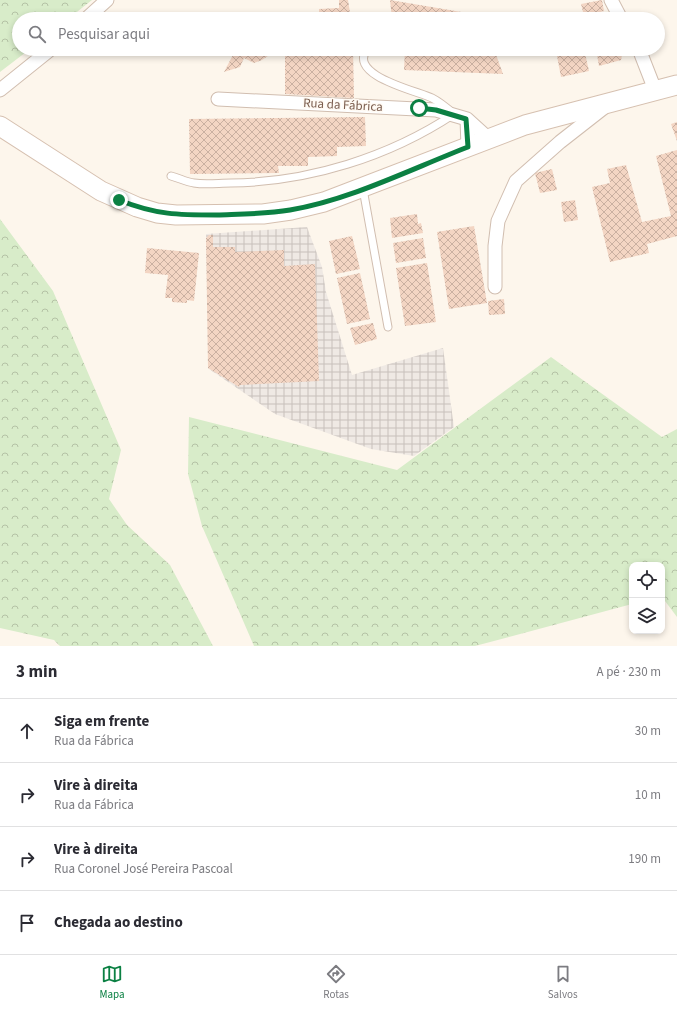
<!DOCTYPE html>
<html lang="pt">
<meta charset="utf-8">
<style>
body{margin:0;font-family:"Source Sans 3",sans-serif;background:#f2f2f3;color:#2b2b33}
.controls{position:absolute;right:12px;bottom:12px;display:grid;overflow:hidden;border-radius:8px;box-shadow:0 2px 6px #0003}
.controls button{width:36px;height:36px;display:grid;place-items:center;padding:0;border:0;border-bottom:1px solid #e1e1e2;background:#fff;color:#2b2b33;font:20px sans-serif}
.stop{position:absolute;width:12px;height:12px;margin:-9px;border:3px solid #0b8043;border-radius:50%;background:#fff}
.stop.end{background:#0b8043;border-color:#fff;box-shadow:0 1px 4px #0008}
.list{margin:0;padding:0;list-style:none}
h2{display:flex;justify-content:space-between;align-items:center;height:52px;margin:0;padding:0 16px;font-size:17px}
h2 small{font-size:13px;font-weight:400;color:#7c7c81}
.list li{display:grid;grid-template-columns:26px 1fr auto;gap:12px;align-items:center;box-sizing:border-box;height:64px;padding:0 16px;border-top:1px solid #e1e1e2}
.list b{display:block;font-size:15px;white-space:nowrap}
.list p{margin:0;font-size:13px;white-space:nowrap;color:#7c7c81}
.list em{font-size:13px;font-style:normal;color:#7c7c81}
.icon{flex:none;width:22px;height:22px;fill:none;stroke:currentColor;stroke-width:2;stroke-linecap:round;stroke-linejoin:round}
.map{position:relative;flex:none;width:677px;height:646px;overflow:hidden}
.search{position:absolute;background:#fff;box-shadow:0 2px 6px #0003;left:12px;right:12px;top:12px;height:44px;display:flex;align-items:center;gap:10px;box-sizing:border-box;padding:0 14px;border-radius:22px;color:#7c7c81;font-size:15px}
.sheet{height:308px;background:#fff}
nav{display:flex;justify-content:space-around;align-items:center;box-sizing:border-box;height:56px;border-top:1px solid #e1e1e2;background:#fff;font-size:11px;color:#7c7c81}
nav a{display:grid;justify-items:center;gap:2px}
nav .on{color:#0b8043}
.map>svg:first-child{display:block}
.industrial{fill:url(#industrial-grid)}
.forest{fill:url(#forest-crowns)}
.building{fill:url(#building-cross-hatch)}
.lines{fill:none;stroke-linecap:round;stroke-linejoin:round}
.lane-casing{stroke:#d1beb0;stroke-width:9}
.street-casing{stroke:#d1beb0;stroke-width:15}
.secondary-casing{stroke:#d6c0b0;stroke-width:21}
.lane{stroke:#fff;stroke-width:7}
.street{stroke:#fff;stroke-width:13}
.secondary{stroke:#fff;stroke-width:19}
.route{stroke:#0b8043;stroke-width:5}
.labels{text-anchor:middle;stroke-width:3;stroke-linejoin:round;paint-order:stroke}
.street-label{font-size:13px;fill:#7a5c4d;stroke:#fffaf3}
</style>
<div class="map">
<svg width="677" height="646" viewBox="0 0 677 646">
<defs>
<pattern id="industrial-grid" width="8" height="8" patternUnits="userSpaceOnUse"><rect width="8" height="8" fill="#efe9e4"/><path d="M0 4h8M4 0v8" fill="none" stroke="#c7c0bb"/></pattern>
<pattern id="forest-crowns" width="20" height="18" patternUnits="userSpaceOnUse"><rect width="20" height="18" fill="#d8ecc9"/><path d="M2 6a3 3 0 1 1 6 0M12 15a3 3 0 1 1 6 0" fill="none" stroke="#b4c2a5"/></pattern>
<pattern id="building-cross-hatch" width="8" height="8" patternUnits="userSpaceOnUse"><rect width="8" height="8" fill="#f3d5c3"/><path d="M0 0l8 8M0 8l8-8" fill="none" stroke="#cab0a1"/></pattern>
</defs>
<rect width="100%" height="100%" fill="#fdf6ec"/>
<!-- industrial -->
<path class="industrial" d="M 307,227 L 322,267 L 326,292 L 352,375 L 443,348 L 454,427 L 414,456 L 371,449 L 275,414 L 209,369 L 206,234 Z"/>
<!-- forest -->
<path class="forest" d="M 0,0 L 92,0 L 68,19 L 19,19 L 19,49 L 30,49 L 0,72 Z
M 0,219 L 53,291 L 121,450 L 109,499 L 127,525 L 170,565 L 213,646 L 60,646 L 54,640 L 0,628 Z
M 551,357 L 662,437 L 677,429 L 677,617 L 662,597 L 662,565 L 632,565 L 632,604 L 475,646 L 254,646 L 202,526 L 188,474 L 189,417 L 397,470 Z"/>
<!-- building -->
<path class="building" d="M 339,0 L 348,0 L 351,19 L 319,19 L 319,9 L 339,8 Z
M 390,0 L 485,16 L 486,19 L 392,19 Z
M 602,0 L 604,11 L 584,16 L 581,4 Z
M 236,49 L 278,49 L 262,60 L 254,63 L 244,58 L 240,67 L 224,72 Z
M 285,49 L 353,49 L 354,98 L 285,94 Z
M 405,49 L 494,49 L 503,74 L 404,70 Z
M 579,49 L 584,49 L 589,71 L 561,77 L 557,56 Z
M 596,49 L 625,49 L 626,53 L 622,55 L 621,60 L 599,66 Z
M 365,117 L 366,146 L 337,147 L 337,156 L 308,157 L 308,166 L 278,166 L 279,173 L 190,174 L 189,119 Z
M 677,122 L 677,141 L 671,124 Z
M 677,150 L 677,236 L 647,244 L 649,253 L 610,262 L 592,187 L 610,183 L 607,169 L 626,165 L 642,222 L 671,216 L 656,156 Z
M 552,169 L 557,190 L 540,193 L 535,173 Z
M 575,200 L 578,220 L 564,222 L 561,202 Z
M 417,214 L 418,224 L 421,223 L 423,233 L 392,238 L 390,218 Z
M 474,226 L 487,303 L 449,309 L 437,232 Z
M 209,235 L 213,235 L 213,247 L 235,247 L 235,252 L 284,250 L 284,266 L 315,264 L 319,381 L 240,385 L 239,387 L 208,368 L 206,238 Z
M 352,236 L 360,269 L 336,274 L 329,241 Z
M 423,238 L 426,258 L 396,263 L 393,243 Z
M 147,248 L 199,253 L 194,301 L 187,300 L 187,303 L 172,302 L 172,298 L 165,298 L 168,275 L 145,273 Z
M 427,263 L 436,322 L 405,326 L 396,268 Z
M 360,273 L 370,319 L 347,324 L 337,278 Z
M 504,299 L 505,314 L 489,315 L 488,301 Z
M 373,323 L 377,339 L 355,345 L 350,328 Z"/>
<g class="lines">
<defs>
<path id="lane" d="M 171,176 C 179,178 186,182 194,183 C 206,185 219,183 231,183 C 309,182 389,157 454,114 C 447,108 440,102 432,98 C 418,91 347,76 367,49
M 363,189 L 388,327"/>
<path id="street" d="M 611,0 L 621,19
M 86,19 L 107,0
M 639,49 L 655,90
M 0,90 L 51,49
M 218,99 L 436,110 L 467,119 L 489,139
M 467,119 L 468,147
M 495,287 L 495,246 L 498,221 L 516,181 L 560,142 L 606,106"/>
<path id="secondary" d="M 0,126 L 101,191 L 137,207 L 157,213 L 176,215 L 263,214 L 291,210 L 324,202 L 525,125 L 677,85"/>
</defs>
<!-- lane casing -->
<use href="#lane" class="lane-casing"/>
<!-- street casing -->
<use href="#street" class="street-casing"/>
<!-- secondary casing -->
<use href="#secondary" class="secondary-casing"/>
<!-- lane -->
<use href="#lane" class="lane"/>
<!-- street -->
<use href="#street" class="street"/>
<!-- secondary -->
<use href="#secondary" class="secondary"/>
</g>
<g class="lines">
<!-- route -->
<path class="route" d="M 119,200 C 156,215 179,215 217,215 C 242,214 266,214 290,210 C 350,200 411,169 468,147 L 466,119 L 436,110 L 419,108"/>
</g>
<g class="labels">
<!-- street labels -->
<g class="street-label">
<text transform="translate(343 104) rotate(3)" y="5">Rua da Fábrica</text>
</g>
</g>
</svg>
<div class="controls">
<button><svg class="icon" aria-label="locate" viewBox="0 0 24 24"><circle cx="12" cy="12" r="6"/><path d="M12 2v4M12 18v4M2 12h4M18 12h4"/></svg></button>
<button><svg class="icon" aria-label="layers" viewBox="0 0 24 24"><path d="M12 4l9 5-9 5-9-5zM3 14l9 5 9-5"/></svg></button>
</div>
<div class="stop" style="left:419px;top:108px"></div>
<div class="stop end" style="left:119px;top:200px"></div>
<div class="search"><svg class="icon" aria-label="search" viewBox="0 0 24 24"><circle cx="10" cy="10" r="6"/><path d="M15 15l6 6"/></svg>Pesquisar aqui</div>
</div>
<section class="sheet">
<h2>3 min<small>A pé · 230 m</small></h2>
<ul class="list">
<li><svg class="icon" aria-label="ahead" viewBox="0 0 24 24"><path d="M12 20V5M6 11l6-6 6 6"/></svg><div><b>Siga em frente</b><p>Rua da Fábrica</p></div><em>30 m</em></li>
<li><svg class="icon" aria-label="right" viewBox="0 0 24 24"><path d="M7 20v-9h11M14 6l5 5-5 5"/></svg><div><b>Vire à direita</b><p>Rua da Fábrica</p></div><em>10 m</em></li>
<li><svg class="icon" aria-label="right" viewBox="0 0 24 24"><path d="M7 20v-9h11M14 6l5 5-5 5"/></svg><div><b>Vire à direita</b><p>Rua Coronel José Pereira Pascoal</p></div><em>190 m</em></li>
<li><svg class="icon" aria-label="arrive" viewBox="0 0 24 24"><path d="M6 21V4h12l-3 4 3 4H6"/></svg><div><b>Chegada ao destino</b></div></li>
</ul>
</section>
<nav>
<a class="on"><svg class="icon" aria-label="map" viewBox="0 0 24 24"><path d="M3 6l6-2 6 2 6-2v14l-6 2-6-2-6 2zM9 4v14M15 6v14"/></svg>Mapa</a>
<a><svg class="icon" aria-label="directions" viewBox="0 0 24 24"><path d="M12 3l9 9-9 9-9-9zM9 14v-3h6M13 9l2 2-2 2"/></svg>Rotas</a>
<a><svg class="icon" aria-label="saved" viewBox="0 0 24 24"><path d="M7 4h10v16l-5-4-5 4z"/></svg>Salvos</a>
</nav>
